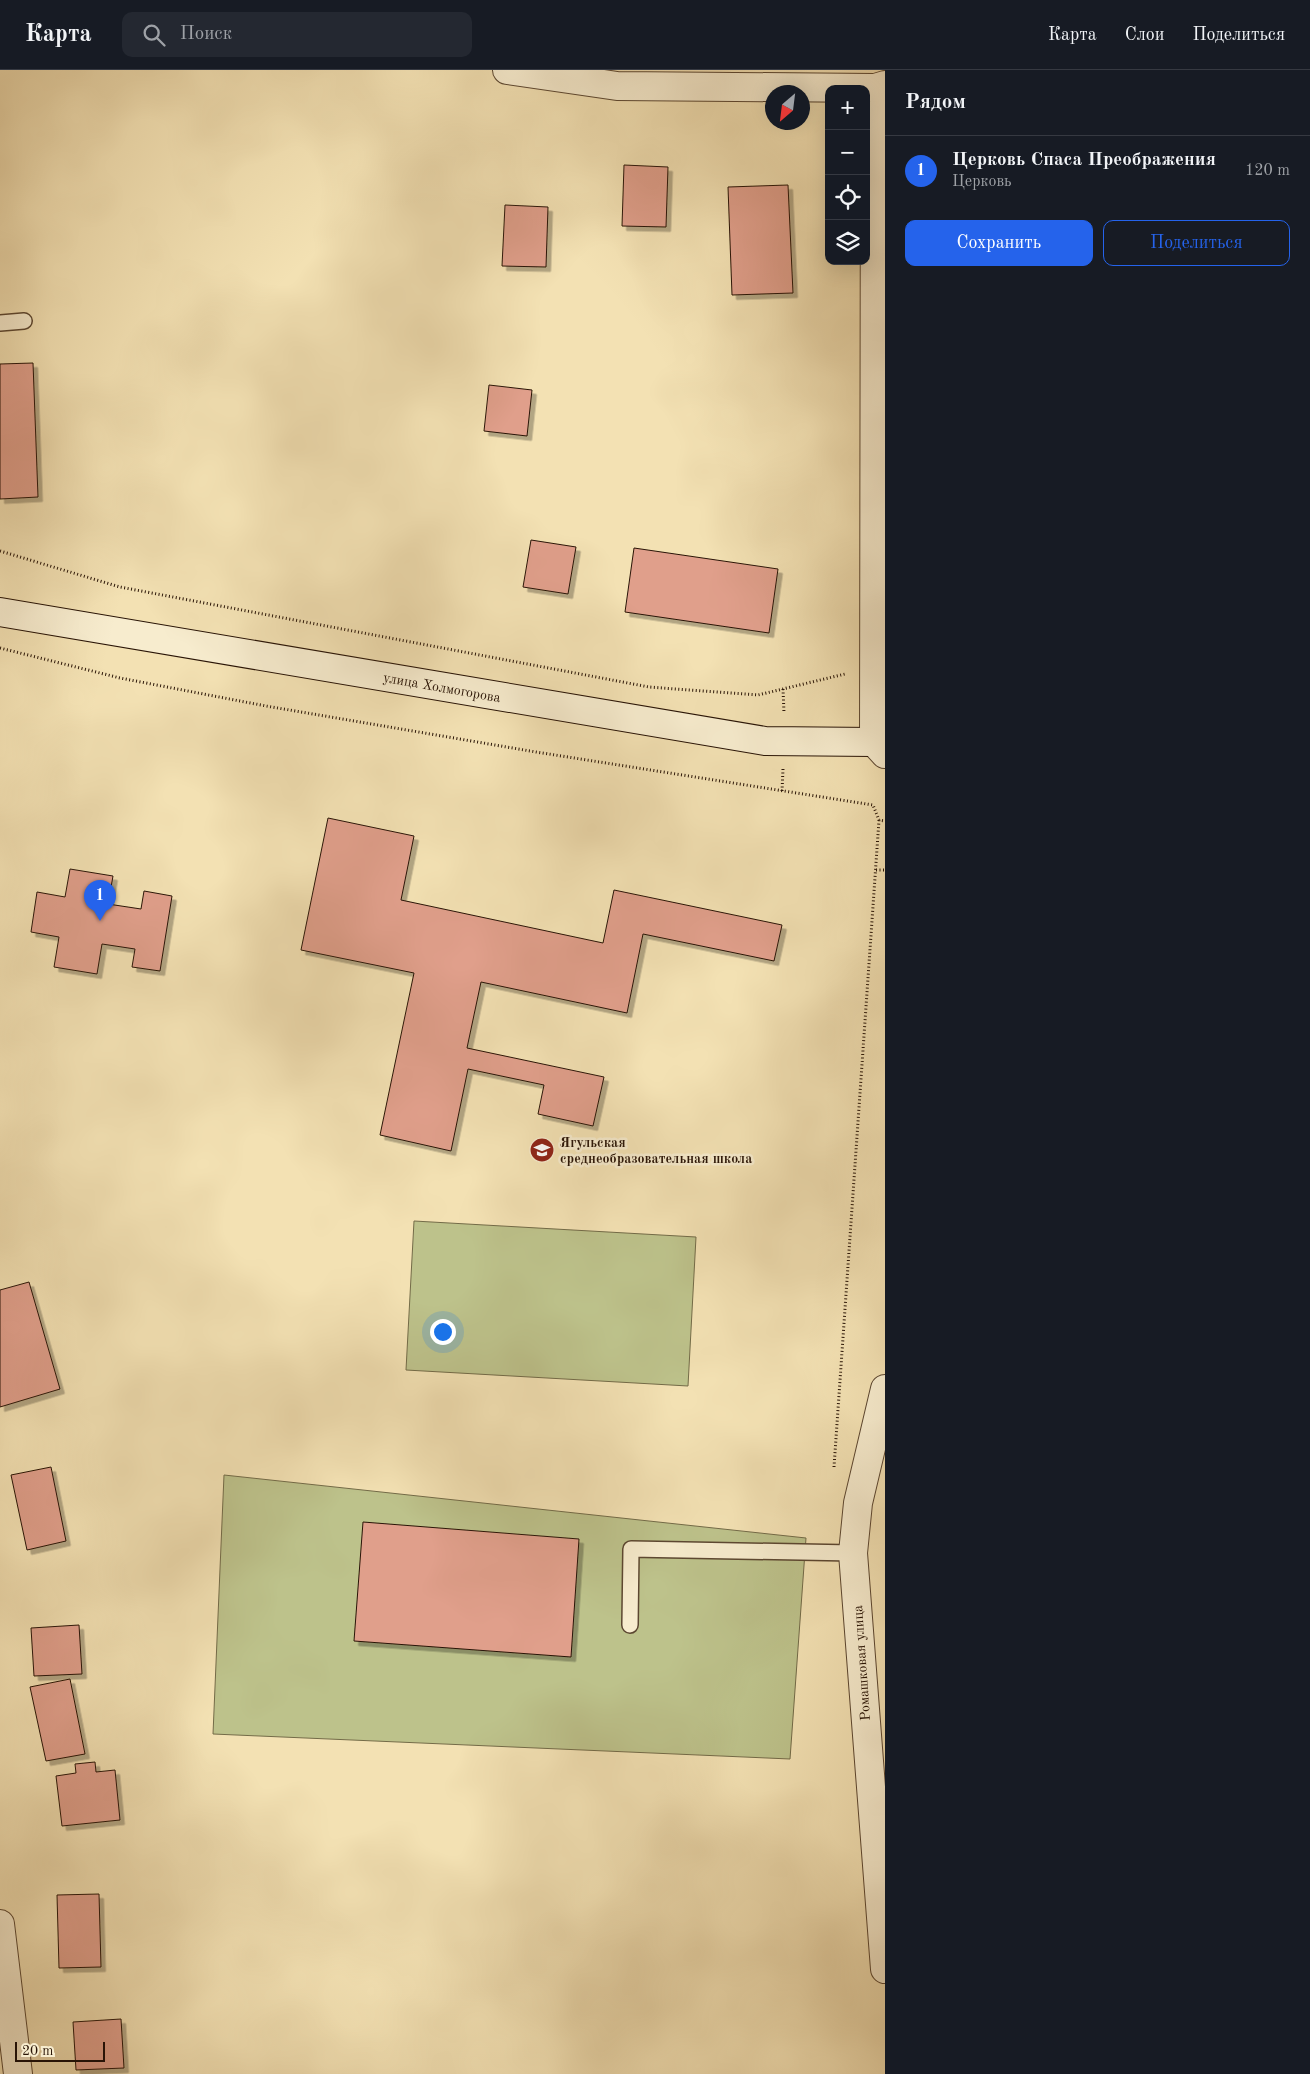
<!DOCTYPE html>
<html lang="ru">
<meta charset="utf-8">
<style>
body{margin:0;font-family:"Old Standard TT",serif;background:#242831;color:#f1f3f6}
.controls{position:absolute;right:15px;top:15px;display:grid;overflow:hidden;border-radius:10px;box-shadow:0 5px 20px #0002}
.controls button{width:45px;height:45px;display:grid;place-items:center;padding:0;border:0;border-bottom:1px solid #363941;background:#171b24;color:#f1f3f6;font:25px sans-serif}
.compass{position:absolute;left:765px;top:15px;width:45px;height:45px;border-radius:50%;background:#171b24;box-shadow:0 5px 20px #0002;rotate:208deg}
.scale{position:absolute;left:15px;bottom:12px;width:90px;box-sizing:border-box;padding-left:5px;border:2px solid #291406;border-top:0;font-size:14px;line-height:18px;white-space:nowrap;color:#291406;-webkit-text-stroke:4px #f7ecce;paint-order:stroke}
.you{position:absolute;left:442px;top:1261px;width:18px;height:18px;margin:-12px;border:4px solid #fff;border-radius:50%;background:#1a73e8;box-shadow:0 0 0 8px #1a73e833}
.badge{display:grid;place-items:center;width:32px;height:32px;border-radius:50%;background:#2563eb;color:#fff;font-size:16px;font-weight:700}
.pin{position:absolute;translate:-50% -41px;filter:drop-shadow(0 1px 2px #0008)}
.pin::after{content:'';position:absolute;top:26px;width:18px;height:15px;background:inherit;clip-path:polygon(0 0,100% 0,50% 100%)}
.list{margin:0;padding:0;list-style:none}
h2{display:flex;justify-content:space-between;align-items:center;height:65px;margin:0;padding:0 20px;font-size:21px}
h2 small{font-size:16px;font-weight:400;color:#9ea1a6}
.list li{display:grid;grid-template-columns:32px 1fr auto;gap:15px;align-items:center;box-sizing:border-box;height:70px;padding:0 20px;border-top:1px solid #363941}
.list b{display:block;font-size:19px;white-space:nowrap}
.list p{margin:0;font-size:16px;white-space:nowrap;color:#9ea1a6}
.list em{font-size:16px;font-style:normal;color:#9ea1a6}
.actions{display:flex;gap:10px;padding:15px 20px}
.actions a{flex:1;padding:11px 0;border:1px solid #2563eb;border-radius:10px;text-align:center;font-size:18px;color:#2563eb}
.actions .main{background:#2563eb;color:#fff}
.icon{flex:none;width:28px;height:28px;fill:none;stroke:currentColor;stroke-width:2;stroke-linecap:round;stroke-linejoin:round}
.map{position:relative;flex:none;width:885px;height:2004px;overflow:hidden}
header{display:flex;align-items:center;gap:30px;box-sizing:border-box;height:70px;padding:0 25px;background:#171b24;border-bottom:1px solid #363941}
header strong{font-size:24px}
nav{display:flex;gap:28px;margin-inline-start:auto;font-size:18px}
.search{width:350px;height:45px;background:#242831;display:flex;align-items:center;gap:12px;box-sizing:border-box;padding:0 18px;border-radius:10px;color:#9ea1a6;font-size:19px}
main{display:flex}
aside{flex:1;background:#171b24}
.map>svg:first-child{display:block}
.green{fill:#bdc28b;stroke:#736b48}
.building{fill:#e09f8b;stroke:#291406;filter:url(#shadow)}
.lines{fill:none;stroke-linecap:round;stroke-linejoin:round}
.lane-casing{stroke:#5c4731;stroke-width:18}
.street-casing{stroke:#5c4731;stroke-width:30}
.secondary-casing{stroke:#291406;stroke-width:30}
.path{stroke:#291406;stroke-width:3;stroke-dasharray:1 2.5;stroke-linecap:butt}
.lane{stroke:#f7ecce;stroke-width:15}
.street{stroke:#f7ecce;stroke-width:28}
.secondary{stroke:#f7ecce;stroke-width:28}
.labels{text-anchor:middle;stroke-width:5;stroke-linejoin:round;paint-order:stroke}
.street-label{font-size:14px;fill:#291406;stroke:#f7ecce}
.poi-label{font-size:14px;font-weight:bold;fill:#291406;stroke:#f7ecce;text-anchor:start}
</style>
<header>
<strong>Карта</strong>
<div class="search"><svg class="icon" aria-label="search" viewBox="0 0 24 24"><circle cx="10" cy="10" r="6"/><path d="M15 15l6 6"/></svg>Поиск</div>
<nav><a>Карта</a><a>Слои</a><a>Поделиться</a></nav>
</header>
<main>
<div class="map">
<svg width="885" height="2004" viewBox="0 0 885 2004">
<defs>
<filter id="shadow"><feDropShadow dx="4.5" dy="4.5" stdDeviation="0" flood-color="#0004"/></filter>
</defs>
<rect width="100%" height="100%" fill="#f3e1b3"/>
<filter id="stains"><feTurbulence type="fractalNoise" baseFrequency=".004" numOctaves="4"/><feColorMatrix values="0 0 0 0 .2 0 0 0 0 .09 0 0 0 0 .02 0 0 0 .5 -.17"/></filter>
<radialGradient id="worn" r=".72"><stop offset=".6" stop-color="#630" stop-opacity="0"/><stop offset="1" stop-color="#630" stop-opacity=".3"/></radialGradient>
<!-- green -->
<path class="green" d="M 414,1151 L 696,1167 L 688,1316 L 406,1300 Z
M 224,1405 L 806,1468 L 790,1689 L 213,1664 Z"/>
<!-- building -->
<path class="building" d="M 624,95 L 668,97 L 666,157 L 622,156 Z
M 788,115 L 793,223 L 732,225 L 728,117 Z
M 505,135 L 548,137 L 546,197 L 502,196 Z
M 33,293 L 38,427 L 0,429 L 0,294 Z
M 489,315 L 532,320 L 527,366 L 484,361 Z
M 531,470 L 576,477 L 568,524 L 523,517 Z
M 634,478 L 778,499 L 769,563 L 625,542 Z
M 328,748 L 414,766 L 401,830 L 603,873 L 614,820 L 782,855 L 774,891 L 643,864 L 627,943 L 481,912 L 467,978 L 604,1007 L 593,1056 L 538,1044 L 544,1015 L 468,999 L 451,1081 L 380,1065 L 414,903 L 301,880 Z
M 70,799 L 113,806 L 108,834 L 141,839 L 144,821 L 172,826 L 160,901 L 132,897 L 135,879 L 102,874 L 97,904 L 54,897 L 59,867 L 31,862 L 37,822 L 65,827 Z
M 29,1212 L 60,1319 L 0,1337 L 0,1220 Z
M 51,1397 L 66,1471 L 27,1480 L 11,1405 Z
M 363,1452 L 579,1469 L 571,1587 L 354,1571 Z
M 79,1555 L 82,1604 L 34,1606 L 31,1558 Z
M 70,1609 L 85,1684 L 46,1691 L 30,1617 Z
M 95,1692 L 96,1702 L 115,1700 L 120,1750 L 62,1756 L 56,1706 L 76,1703 L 75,1694 Z
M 99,1824 L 101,1897 L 59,1898 L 57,1825 Z
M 121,1949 L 124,1998 L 76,2000 L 73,1952 Z"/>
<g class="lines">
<defs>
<path id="lane" d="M 0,253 L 24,251
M 630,1555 L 631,1479 L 853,1483"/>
<path id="street" d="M 507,0 L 617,16 L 875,18 L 885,15
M 875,18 L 874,672 L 885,684
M 885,1319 L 858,1433 L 853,1483 L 885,1899
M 0,1854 L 18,2004"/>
<path id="secondary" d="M 0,542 L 765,671 L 874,672 L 885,670"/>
</defs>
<!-- lane casing -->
<use href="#lane" class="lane-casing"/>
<!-- street casing -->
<use href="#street" class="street-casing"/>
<!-- secondary casing -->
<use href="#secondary" class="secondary-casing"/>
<!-- path -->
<path class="path" d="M 0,481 L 120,517 L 649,617 L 758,625 L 845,604
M 0,578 L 120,608 L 266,636 L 536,682 L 873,735 L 879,750 L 885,751
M 783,619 L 784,643
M 782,721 L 783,699
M 876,800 L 885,800
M 834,1397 L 879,750"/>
<!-- lane -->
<use href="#lane" class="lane"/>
<!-- street -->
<use href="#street" class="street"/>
<!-- secondary -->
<use href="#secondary" class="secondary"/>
</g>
<!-- icons -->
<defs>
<symbol id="school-disc" viewBox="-11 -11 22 22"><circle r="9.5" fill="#8f2418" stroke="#f7ecce"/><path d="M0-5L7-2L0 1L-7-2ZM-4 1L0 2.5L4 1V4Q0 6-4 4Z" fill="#fff"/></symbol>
</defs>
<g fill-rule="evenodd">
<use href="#school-disc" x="528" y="1066" width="28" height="28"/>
</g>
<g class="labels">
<!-- street labels -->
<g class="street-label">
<text transform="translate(442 617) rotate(10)" y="5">улица Холмогорова</text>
<text transform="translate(861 1593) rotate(-94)" y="5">Ромашковая улица</text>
</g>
<!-- poi labels -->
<g class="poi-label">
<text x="560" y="1077">Ягульская<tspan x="560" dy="16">среднеобразовательная школа</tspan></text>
</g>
</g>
<rect width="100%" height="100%" filter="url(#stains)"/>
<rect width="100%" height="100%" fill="url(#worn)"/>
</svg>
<div class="controls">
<button>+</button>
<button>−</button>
<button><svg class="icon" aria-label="locate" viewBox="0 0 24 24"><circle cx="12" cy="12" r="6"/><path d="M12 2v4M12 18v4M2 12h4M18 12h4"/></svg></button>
<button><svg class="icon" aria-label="layers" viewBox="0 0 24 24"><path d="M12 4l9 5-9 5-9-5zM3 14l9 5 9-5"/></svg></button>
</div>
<svg class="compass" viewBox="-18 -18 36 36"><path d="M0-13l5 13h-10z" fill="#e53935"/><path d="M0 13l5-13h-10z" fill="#9ea1a6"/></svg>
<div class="scale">20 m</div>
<div class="you"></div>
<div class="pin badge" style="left:100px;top:851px">1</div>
</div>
<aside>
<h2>Рядом<small></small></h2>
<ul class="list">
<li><span class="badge">1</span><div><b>Церковь Спаса Преображения</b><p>Церковь</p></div><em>120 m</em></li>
</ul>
<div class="actions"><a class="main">Сохранить</a><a>Поделиться</a></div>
</aside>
</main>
